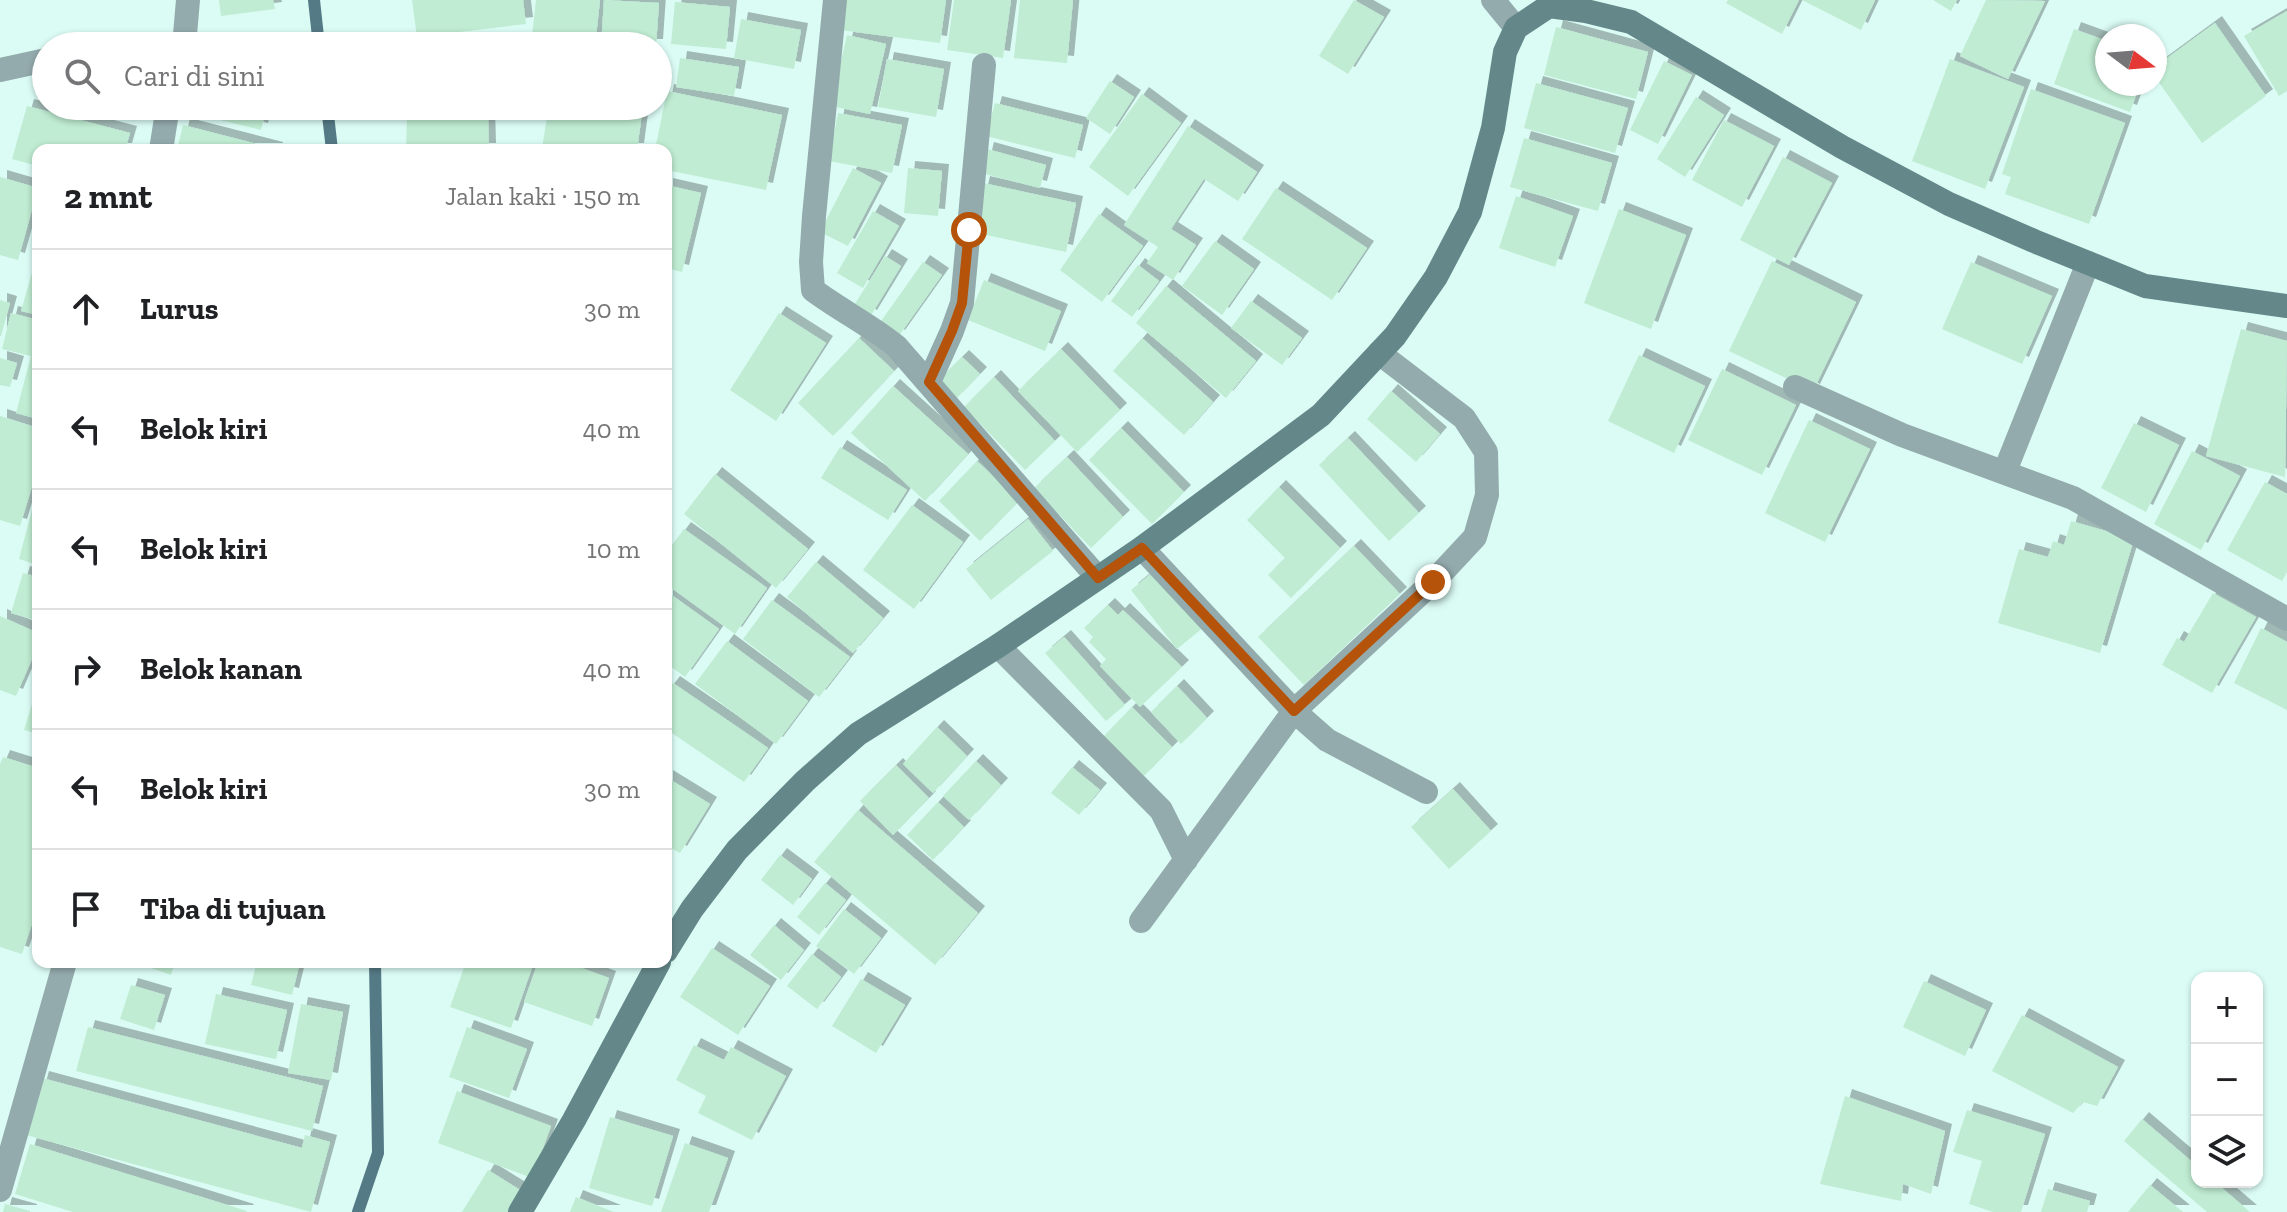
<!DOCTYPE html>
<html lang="id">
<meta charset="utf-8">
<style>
body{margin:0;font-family:"Zilla Slab",serif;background:#f2f2f2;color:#202124}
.controls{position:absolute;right:24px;bottom:24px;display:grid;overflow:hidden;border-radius:16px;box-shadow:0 2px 6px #0004}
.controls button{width:72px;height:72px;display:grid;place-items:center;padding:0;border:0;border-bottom:2px solid #e0e0e0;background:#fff;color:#202124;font:40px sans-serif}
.compass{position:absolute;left:2095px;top:24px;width:72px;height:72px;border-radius:50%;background:#fff;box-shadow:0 2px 6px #0004;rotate:106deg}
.stop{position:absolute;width:24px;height:24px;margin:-18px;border:6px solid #b45309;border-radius:50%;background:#fff}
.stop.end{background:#b45309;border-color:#fff;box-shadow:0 2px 8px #0008}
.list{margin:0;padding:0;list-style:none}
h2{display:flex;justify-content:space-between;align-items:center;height:104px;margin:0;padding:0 32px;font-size:34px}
h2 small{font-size:26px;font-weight:400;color:#757577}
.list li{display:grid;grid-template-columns:52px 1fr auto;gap:24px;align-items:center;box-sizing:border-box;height:120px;padding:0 32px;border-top:2px solid #e0e0e0}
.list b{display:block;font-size:30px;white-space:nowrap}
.list em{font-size:26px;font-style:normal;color:#757577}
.icon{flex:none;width:44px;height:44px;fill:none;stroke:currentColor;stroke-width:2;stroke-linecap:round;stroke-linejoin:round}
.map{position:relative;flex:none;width:2287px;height:1212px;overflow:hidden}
.search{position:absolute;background:#fff;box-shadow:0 2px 6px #0004;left:32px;top:32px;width:640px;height:88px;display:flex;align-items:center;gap:20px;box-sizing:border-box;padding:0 28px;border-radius:44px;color:#757577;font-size:30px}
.panel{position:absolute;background:#fff;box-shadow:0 2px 6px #0004;left:32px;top:144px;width:640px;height:824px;border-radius:16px}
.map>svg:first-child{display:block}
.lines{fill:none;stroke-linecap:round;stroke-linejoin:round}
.stream{stroke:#547a86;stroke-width:12}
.building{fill:#bfecd2;filter:url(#shadow)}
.street{stroke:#94abad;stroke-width:24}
.secondary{stroke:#64888a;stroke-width:24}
.route{stroke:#b45309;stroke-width:10}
</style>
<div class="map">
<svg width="2287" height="1212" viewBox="0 0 2287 1212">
<defs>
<filter id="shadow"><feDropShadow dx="7" dy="-7" stdDeviation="0" flood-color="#0004"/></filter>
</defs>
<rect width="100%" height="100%" fill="#dbfcf5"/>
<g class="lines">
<!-- stream -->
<path class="stream" d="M 314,0 L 319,46
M 327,106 L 332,150
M 358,1212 L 378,1153 L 375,962"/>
</g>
<!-- building -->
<path class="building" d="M 219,0 L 273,0 L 275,9 L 221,16 Z
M 412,0 L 523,0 L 526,24 L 417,37 Z
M 536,0 L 600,0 L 595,46 L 531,46 Z
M 604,0 L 659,3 L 656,46 L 601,46 Z
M 844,0 L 946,0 L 940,43 L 840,30 Z
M 954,0 L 1011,0 L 1003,58 L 947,50 Z
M 1020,0 L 1073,0 L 1067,63 L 1014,58 Z
M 1354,0 L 1384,17 L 1348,74 L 1319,56 Z
M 1728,0 L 1799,0 L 1782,34 L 1726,3 Z
M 1802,0 L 1875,0 L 1861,30 Z
M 1933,0 L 1957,0 L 1951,11 Z
M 1986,0 L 2045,1 L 2008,79 L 1960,56 Z
M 675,2 L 730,7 L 726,49 L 671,44 Z
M 2287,11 L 2287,91 L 2279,96 L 2244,36 Z
M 741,19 L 801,30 L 794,69 L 734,58 Z
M 2215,23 L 2266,96 L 2202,143 L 2155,77 L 2155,67 Z
M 1556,27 L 1648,52 L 1636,99 L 1544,75 Z
M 2074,29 L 2107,41 L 2107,84 L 2140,84 L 2130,112 L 2054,84 Z
M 847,35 L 886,44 L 870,114 L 831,106 Z
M 680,58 L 739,67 L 734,96 L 676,87 Z
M 887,59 L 944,69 L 936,117 L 878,107 Z
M 1950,59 L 2024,87 L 1985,189 L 1912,161 Z
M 1664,61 L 1692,75 L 1658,144 L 1630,130 Z
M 1110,81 L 1134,97 L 1110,134 L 1086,118 Z
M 1536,83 L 1628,108 L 1615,153 L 1524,128 Z
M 2031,89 L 2125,123 L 2089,224 L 2005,194 L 2011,177 L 2002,174 Z
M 667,91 L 782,115 L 766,190 L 666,170 L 666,150 L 655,150 Z
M 1142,94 L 1181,123 L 1128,196 L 1089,167 Z
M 1696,97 L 1724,115 L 1685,177 L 1657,159 Z
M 995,103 L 1083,125 L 1075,158 L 986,136 Z
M 27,106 L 130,133 L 125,150 L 38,150 L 38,166 L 12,159 Z
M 176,106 L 267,106 L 261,130 L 175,109 Z
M 549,106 L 643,106 L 637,150 L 542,148 Z
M 838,113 L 902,125 L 892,173 L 829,161 Z
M 407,115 L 488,115 L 489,150 L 406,150 Z
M 1724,120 L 1774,146 L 1742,207 L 1692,180 Z
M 183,125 L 276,149 L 276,150 L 177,150 Z
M 1188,126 L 1257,172 L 1238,201 L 1204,179 L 1171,229 L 1196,245 L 1173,280 L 1147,263 L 1158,247 L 1124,225 Z
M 1524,138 L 1612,163 L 1598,211 L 1510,187 Z
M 987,149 L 1046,165 L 1040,188 L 981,173 Z
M 1783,157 L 1832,183 L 1789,265 L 1740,240 Z
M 853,168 L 881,183 L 848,246 L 820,232 Z
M 908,168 L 942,171 L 938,216 L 904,213 Z
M 0,177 L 38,188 L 18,260 L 0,255 Z
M 983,183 L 1076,203 L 1066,252 L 972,232 Z
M 666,185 L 701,193 L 682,272 L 666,268 Z
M 1276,188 L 1367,248 L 1332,300 L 1242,239 Z
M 1516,196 L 1573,216 L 1555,267 L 1499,248 Z
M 1619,209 L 1686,235 L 1651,329 L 1584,303 Z
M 873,211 L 899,226 L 863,288 L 837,273 Z
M 1099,214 L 1143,246 L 1102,302 L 1060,270 Z
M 1215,241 L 1254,269 L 1222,315 L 1182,286 Z
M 38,252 L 38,315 L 21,311 Z
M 885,256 L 901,266 L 870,317 L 853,307 Z
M 1772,261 L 1856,302 L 1813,391 L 1729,351 Z
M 923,262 L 942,275 L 898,337 L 879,324 Z
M 1971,262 L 2052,296 L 2022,364 L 1942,329 Z
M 1138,265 L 1159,281 L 1132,317 L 1111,301 Z
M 984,280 L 1061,311 L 1045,351 L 968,320 Z
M 1166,286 L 1256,361 L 1226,398 L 1136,323 Z
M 0,300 L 10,303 L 1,336 L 0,336 Z
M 1251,301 L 1302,338 L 1282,365 L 1231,328 Z
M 11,313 L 38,320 L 38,419 L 16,413 L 31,356 L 2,349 Z
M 779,313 L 826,343 L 776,421 L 730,390 Z
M 2241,329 L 2287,341 L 2285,477 L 2206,456 Z
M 859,338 L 894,371 L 833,436 L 798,403 Z
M 1142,338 L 1213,402 L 1184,435 L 1113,371 Z
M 1061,349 L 1120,410 L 1077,452 L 1018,391 Z
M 1639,355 L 1705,386 L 1674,453 L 1608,421 Z
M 962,357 L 980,374 L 956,399 L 938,381 Z
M 0,358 L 17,363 L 10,387 L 0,385 Z
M 1722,369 L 1796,405 L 1762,475 L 1688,440 Z
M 994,377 L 1055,441 L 1025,470 L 964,407 Z
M 893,386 L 968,454 L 925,501 L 851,433 Z
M 1391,391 L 1440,434 L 1416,462 L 1367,419 Z
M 0,416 L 38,428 L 38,467 L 20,526 L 0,520 Z
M 1809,420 L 1870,449 L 1825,542 L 1765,513 Z
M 2134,423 L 2179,445 L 2146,512 L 2101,488 Z
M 1121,428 L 1184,492 L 1152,524 L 1089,460 Z
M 1348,438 L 1419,513 L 1389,541 L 1319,465 Z
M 840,447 L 907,490 L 888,520 L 821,478 Z
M 2192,451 L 2240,476 L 2201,550 L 2154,524 Z
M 1067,457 L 1123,517 L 1091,548 L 1034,488 Z
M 977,461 L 1019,501 L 980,541 L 939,501 Z
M 715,474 L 808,549 L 776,588 L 684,514 Z
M 2265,482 L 2287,494 L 2287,572 L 2282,581 L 2227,550 Z
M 1279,487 L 1340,548 L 1291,598 L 1268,575 L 1285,558 L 1247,520 Z
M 37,491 L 38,491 L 38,565 L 19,559 Z
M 912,505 L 963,542 L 914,609 L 863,570 Z
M 1028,519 L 1053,551 L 991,600 L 966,569 Z
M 2071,521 L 2134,539 L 2100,653 L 1998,623 L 2019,549 L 2048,557 L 2053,541 L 2064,545 Z
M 684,529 L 767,588 L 735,634 L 666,584 L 666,553 Z
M 1354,546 L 1400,594 L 1304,685 L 1258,637 Z
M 816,562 L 883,618 L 853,653 L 787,597 Z
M 1158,568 L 1204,627 L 1177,649 L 1131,590 Z
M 23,573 L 38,577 L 38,621 L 11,613 Z
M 666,591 L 719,629 L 685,677 L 666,663 Z
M 2213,593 L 2256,617 L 2212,693 L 2162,665 L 2177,638 L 2184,642 Z
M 772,600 L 850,657 L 819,697 L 743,639 Z
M 1108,605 L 1118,615 L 1123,610 L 1182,667 L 1140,707 L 1100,666 L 1106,659 L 1089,642 L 1093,637 L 1084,628 Z
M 0,616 L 38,633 L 38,645 L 16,696 L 0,690 Z
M 2261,628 L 2287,642 L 2287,710 L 2234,683 Z
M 1064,637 L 1125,705 L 1106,721 L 1045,653 Z
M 727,641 L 808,701 L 776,744 L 695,684 Z
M 673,683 L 768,748 L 744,782 L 666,729 L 666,692 Z
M 38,685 L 38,734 L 24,730 Z
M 1177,686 L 1207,718 L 1181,744 L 1151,712 Z
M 1132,707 L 1172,747 L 1144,776 L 1103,737 Z
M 937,727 L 967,756 L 933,793 L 903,764 Z
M 3,757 L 38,768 L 38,906 L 22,954 L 0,947 L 0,764 Z
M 976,761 L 1001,785 L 969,820 L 943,796 Z
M 896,765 L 929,798 L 893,835 L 860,801 Z
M 1072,767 L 1100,790 L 1079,815 L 1051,793 Z
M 666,777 L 710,804 L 680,853 L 666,845 Z
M 1453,789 L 1491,831 L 1449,869 L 1411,827 Z
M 938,802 L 964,827 L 933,860 L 907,835 Z
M 858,810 L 978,913 L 935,965 L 814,862 Z
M 780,855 L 812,879 L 793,905 L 761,880 Z
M 825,883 L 846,900 L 819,935 L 797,917 Z
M 844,909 L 881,938 L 854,974 L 816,946 Z
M 774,925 L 804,950 L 781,980 L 750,955 Z
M 712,948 L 770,986 L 738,1035 L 680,997 Z
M 812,954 L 841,977 L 817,1009 L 787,986 Z
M 134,962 L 175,962 L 171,975 Z
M 257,962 L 300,962 L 292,995 L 251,985 Z
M 466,962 L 534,962 L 511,1028 L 450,1007 Z
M 538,962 L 565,962 L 609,978 L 592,1026 L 524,1002 Z
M 861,979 L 905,1005 L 876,1053 L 832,1026 Z
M 1924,981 L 1986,1010 L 1965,1056 L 1903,1027 Z
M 131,985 L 165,995 L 154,1030 L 120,1019 Z
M 216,994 L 287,1010 L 276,1059 L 205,1044 Z
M 301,1004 L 343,1012 L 331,1080 L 288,1073 Z
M 2022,1015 L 2118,1067 L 2097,1106 L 2083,1102 L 2073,1113 L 1992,1071 Z
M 88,1027 L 323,1086 L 312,1131 L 76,1071 Z
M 467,1027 L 527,1049 L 509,1098 L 449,1077 Z
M 694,1045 L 724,1060 L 731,1047 L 786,1076 L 752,1140 L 698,1113 L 706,1096 L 676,1080 Z
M 42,1078 L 302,1148 L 305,1135 L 330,1142 L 311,1212 L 26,1135 Z
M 457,1091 L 551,1126 L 532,1178 L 438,1143 Z
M 1845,1096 L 1945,1131 L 1931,1194 L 1903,1184 L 1901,1201 L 1820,1184 Z
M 1967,1110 L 2045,1134 L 2021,1212 L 1993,1212 L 1969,1204 L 1982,1161 L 1953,1152 Z
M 610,1117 L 673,1136 L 652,1206 L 589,1188 Z
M 2142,1119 L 2197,1166 L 2197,1182 L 2215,1182 L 2250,1212 L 2207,1212 L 2124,1141 Z
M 685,1143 L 728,1158 L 709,1212 L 661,1212 Z
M 30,1144 L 247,1211 L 246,1212 L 73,1212 L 15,1194 Z
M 488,1170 L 525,1193 L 513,1212 L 462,1212 Z
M 2150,1185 L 2183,1212 L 2128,1212 Z
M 2048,1189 L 2090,1201 L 2087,1212 L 2041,1212 Z
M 576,1197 L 614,1212 L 570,1212 Z
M 5,1204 L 30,1211 L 30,1212 L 3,1212 Z"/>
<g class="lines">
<!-- street -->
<path class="street" d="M 835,0 L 814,216 L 811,262 L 813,290 C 840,310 870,325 896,346 L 1098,578
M 1493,0 L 1516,28
M 184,46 L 188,0
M 0,70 L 46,60
M 161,150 L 168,106
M 929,382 L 952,331 L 962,303 L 984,65
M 1795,387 L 1902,435 L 2073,498 L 2287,619
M 2005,471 L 2088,263
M 1142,548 L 1294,711 L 1327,740 L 1426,792
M 998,646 L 1161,810 L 1186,860
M 1141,921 L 1294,711 L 1433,582 L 1475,537 L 1487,495 L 1486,452 L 1464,418 L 1379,353
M 0,1190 L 65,962"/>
<!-- secondary -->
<path class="secondary" d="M 666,951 L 692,909 L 737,850 L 805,781 L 858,734 L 998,646 L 1142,548 L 1321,415 L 1395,336 L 1436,277 L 1470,212 L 1493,128 L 1505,52 L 1516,28 L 1549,6 L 1586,11 L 1631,22 L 1842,147 L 1949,204 L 2034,241 L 2145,286 L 2287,306
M 520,1212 L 574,1120 L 659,962"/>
</g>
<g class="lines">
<!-- route -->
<path class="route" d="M 969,230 L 962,303 L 952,331 L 929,382 L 1098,578 L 1142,548 L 1294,711 L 1433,582"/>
</g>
</svg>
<div class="controls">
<button>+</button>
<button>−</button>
<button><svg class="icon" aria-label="layers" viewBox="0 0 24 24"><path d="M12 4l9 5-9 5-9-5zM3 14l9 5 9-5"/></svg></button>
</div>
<svg class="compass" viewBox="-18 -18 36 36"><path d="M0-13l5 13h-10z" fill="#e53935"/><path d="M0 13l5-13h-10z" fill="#757577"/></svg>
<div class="stop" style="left:969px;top:230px"></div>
<div class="stop end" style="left:1433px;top:582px"></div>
<div class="search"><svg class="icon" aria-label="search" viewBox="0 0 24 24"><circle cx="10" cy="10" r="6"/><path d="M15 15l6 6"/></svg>Cari di sini</div>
<section class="panel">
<h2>2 mnt<small>Jalan kaki · 150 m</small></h2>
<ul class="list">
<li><svg class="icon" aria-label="ahead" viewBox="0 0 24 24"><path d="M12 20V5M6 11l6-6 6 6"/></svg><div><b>Lurus</b></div><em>30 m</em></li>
<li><svg class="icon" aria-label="left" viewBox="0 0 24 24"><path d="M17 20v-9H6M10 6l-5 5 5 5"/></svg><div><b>Belok kiri</b></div><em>40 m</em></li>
<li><svg class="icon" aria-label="left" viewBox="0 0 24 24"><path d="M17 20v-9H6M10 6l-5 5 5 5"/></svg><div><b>Belok kiri</b></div><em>10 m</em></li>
<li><svg class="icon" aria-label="right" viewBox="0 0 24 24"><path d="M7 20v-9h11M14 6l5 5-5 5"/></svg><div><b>Belok kanan</b></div><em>40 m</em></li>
<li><svg class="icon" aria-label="left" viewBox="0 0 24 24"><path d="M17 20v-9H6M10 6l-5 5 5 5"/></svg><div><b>Belok kiri</b></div><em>30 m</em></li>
<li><svg class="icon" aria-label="arrive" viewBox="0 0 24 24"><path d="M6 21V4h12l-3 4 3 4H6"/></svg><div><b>Tiba di tujuan</b></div></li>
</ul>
</section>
</div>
